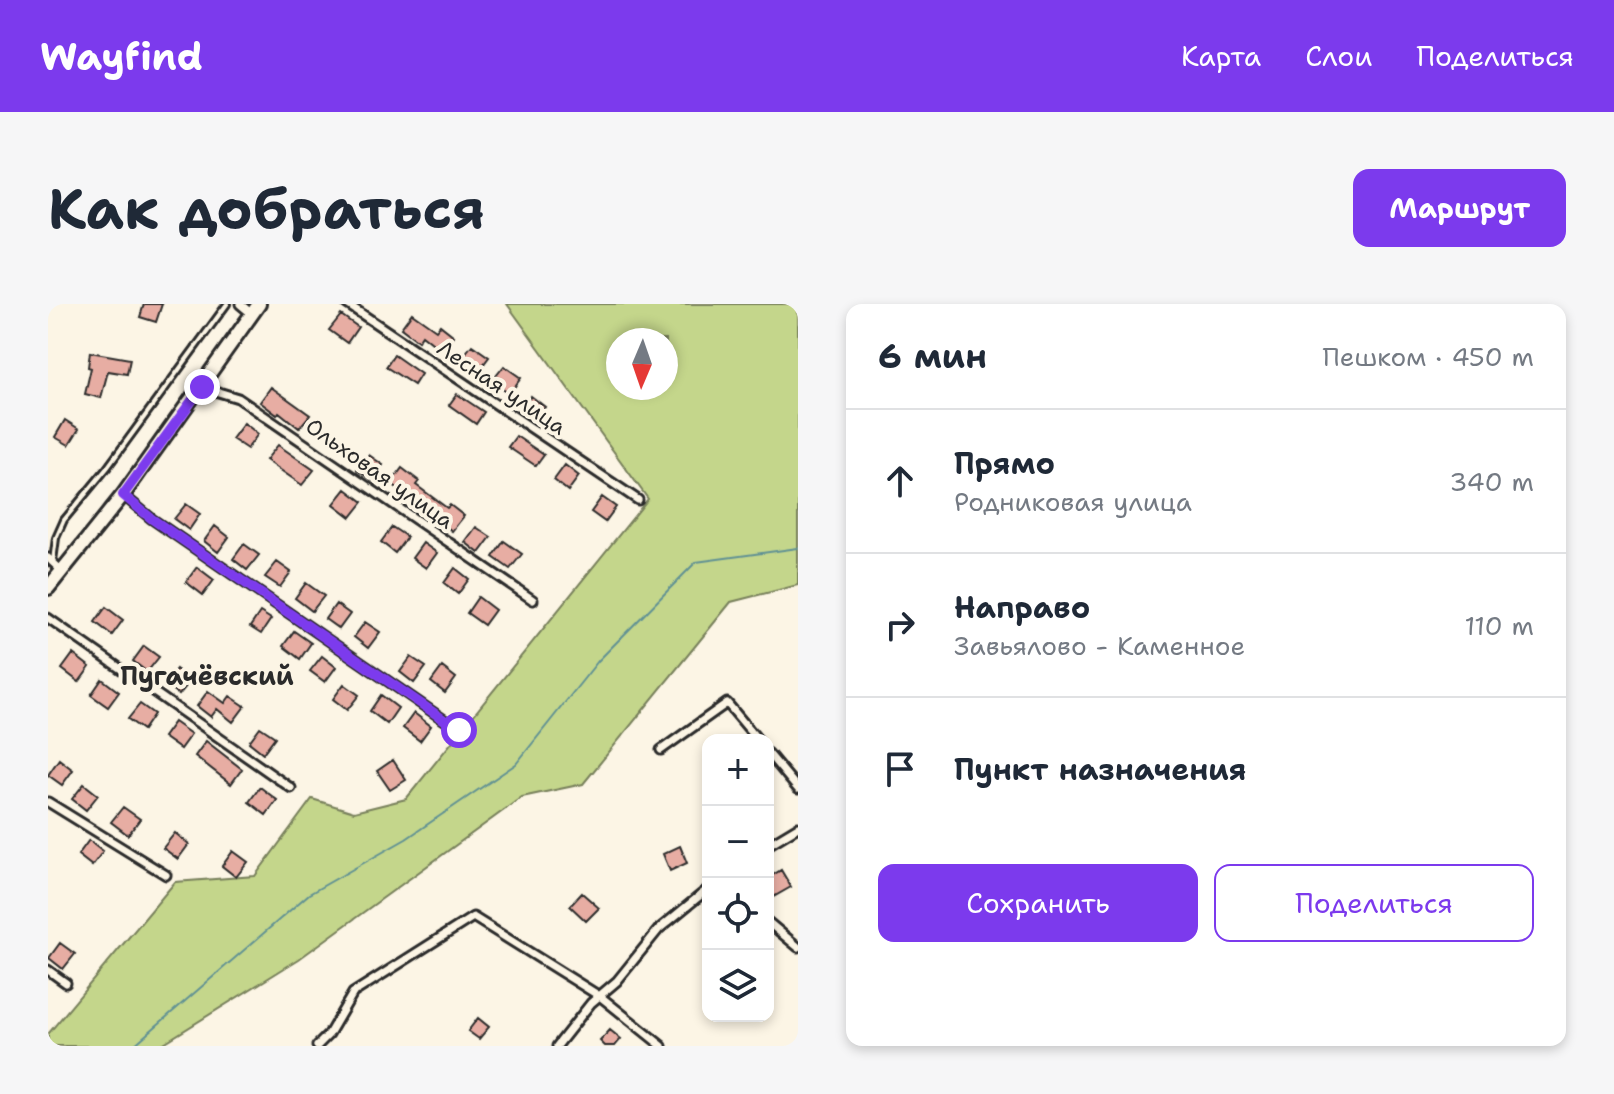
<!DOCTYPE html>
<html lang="ru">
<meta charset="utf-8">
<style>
body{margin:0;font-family:"Shantell Sans",sans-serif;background:#f6f6f7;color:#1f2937}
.controls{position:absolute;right:24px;bottom:24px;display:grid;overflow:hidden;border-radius:16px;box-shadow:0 4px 12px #0003}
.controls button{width:72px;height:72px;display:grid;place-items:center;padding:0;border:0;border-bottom:2px solid #e0e1e3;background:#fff;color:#1f2937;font:40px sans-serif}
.compass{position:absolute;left:558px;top:24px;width:72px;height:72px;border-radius:50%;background:#fff;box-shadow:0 4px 12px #0003;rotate:182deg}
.stop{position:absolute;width:24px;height:24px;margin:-18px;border:6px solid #7c3aed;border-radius:50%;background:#fff}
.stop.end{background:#7c3aed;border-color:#fff;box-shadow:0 2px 8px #0008}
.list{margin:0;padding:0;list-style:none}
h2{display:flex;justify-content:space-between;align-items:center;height:104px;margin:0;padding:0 32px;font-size:34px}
h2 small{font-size:26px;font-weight:400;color:#747a83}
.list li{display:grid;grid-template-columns:52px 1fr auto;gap:24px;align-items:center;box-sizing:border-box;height:144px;padding:0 32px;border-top:2px solid #e0e1e3}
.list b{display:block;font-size:30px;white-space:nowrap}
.list p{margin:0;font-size:26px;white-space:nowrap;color:#747a83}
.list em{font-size:26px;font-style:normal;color:#747a83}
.actions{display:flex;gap:16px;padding:24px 32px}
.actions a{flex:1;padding:18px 0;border:2px solid #7c3aed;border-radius:16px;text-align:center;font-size:28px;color:#7c3aed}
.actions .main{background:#7c3aed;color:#fff}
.icon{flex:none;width:44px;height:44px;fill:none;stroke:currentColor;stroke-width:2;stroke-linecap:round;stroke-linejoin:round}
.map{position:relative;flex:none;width:750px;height:742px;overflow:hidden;border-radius:16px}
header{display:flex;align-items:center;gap:48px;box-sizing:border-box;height:112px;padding:0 40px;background:#7c3aed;color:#fff}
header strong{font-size:38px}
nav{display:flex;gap:44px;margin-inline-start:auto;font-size:28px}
.intro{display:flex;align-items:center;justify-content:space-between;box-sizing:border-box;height:192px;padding:0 48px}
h1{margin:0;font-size:56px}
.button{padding:20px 36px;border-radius:16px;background:#7c3aed;color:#fff;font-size:28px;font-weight:700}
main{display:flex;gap:48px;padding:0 48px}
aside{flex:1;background:#fff;border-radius:16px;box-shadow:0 4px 12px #0003}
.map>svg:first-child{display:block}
.green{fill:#c4d68b;stroke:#78805b;stroke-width:2;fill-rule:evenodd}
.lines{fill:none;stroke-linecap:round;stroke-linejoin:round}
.stream{stroke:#609194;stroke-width:2}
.building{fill:#e7ada3;stroke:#2b2b2b;stroke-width:2}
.lane-casing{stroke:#2b2b2b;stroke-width:10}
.street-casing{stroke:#2b2b2b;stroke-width:13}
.primary-casing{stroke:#2b2b2b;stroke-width:18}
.lane{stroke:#fcf5e5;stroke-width:4}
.street{stroke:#fcf5e5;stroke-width:7}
.primary{stroke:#fcf5e5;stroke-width:12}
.route{stroke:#7c3aed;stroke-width:10}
.labels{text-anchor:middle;stroke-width:8;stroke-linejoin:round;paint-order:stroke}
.street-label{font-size:22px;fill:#2b2b2b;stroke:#fcf5e5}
.quarter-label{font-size:26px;font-weight:bold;fill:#2b2b2b;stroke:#fcf5e5}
</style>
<header>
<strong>Wayfind</strong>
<nav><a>Карта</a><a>Слои</a><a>Поделиться</a></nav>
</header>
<div class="intro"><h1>Как добраться</h1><a class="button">Маршрут</a></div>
<main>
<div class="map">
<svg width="750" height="742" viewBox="0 0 750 742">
<rect width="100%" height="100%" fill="#fcf5e5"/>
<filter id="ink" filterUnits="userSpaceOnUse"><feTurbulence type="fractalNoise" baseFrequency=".0125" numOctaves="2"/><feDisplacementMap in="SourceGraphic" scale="16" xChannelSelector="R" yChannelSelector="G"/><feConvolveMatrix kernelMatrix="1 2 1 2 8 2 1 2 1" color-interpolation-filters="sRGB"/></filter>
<g filter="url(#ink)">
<!-- green -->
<path class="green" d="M 459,0 L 750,0 L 750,281 L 683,298 L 535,480 L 474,493 L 251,655 L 111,742 L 0,742 L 0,730 L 127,578 L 207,572 L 264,495 L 306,508 L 358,495 L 600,195 ZM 570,36 L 618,36 L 618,84 L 570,84 Z"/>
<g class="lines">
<!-- stream -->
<path class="stream" d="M 85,742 L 261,590 L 358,535 L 468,460 L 550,357 L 648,258 L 750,244"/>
</g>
<!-- building -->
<path class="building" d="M 96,0 L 114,0 L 108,18 L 92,13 Z
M 364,9 L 388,26 L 392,21 L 406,32 L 394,47 L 374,31 L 370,37 L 353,24 Z
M 293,11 L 310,23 L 299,39 L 281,26 Z
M 424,41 L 441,53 L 429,69 L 412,56 Z
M 42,48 L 82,55 L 79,70 L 60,67 L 53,94 L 37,90 L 43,64 L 40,63 Z
M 346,51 L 373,70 L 366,81 L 338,63 Z
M 456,62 L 473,74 L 461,90 L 444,77 Z
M 223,83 L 262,111 L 251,124 L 231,108 L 229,111 L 212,98 Z
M 409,90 L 436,108 L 428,120 L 401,101 Z
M 483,92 L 497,103 L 488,115 L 474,104 Z
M 17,116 L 31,125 L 21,141 L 7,133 Z
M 196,119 L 210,130 L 199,145 L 184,135 Z
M 468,132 L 496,151 L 488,162 L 460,143 Z
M 230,141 L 266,166 L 254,181 L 218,156 Z
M 321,151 L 335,161 L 324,176 L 309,166 Z
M 517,161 L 531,172 L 520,187 L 506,176 Z
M 354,164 L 371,177 L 368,181 L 399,204 L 402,201 L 416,212 L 404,227 L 383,211 L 380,214 L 363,201 L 366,197 L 343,179 Z
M 298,185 L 315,198 L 303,213 L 286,200 Z
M 554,193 L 568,203 L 557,218 L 543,208 Z
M 138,200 L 152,210 L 141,226 L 126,215 Z
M 167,222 L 181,233 L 170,248 L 156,237 Z
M 344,223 L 359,233 L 347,249 L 333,238 Z
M 428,223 L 443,233 L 431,249 L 417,238 Z
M 456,237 L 474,250 L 462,265 L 445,253 Z
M 375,239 L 389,249 L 378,264 L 364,254 Z
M 196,240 L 211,251 L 199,266 L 185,255 Z
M 229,258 L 243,268 L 232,283 L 217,273 Z
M 149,263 L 166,276 L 155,291 L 138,278 Z
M 407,264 L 421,275 L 410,290 L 396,279 Z
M 258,279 L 276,292 L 264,307 L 247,294 Z
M 430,293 L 447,306 L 436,321 L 419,309 Z
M 288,300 L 302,310 L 291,325 L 277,315 Z
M 58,303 L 75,316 L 64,331 L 47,318 Z
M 212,308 L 223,315 L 213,330 L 202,323 Z
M 317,318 L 332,328 L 320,344 L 306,333 Z
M 246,327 L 263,339 L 252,355 L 235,342 Z
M 96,342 L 111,353 L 99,368 L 85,357 Z
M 25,350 L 42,363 L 31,378 L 14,365 Z
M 274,352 L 288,363 L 277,378 L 262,367 Z
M 363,353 L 378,363 L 366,379 L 352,368 Z
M 394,363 L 408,374 L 397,389 L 383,378 Z
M 128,365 L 143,376 L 131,391 L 117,380 Z
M 54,375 L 71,388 L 60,403 L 43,391 Z
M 296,380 L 311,391 L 299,406 L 285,395 Z
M 160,387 L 177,399 L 182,392 L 197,402 L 185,418 L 169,405 L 163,413 L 149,402 Z
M 333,391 L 350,404 L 339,420 L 322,407 Z
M 92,400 L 106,410 L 95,426 L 80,415 Z
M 366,409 L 383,422 L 372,437 L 355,424 Z
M 126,418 L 143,430 L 132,445 L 115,433 Z
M 212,423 L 227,433 L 215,449 L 201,438 Z
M 158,437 L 194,465 L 183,480 L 147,452 Z
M 11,455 L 25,466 L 14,481 L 0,471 Z
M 345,456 L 358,476 L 342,486 L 329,467 Z
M 36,480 L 50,491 L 38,506 L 24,495 Z
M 212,483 L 229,496 L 218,511 L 201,498 Z
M 75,503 L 92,515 L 80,531 L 63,518 Z
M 127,529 L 141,540 L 130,555 L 115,544 Z
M 41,536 L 55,547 L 44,562 L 30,551 Z
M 632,542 L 639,559 L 622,567 L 615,550 Z
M 185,547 L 200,558 L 188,573 L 174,562 Z
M 733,566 L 743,583 L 720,596 L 720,574 Z
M 534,589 L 551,604 L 538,617 L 522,602 Z
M 12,639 L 27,650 L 15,665 L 1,654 Z
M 430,714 L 441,723 L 431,735 L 420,727 Z
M 562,726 L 573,735 L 567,742 L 557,742 L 552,737 Z"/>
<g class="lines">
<defs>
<path id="lane" d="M 5,257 L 8,234 L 16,216 L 59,164 L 179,0"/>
<path id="street" d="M 192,0 L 204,10
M 299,0 L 590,196
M 154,83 L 190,94 L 485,296
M 75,191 L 104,215 L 411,426
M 0,254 L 15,268
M 0,314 L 243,484
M 613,446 L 679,399 L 710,436
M 720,449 L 750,485
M 0,498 L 118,571
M 720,541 L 750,523
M 720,618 L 750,643
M 0,666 L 18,679
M 269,742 L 281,730 L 305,689 L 425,613 L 553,693 L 614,742
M 509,742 L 543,699 L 569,677 L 611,625 L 660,585"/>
<path id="primary" d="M 0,284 L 75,191 L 211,0"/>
</defs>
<!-- lane casing -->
<use href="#lane" class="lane-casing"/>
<!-- street casing -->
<use href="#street" class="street-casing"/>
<!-- primary casing -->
<use href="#primary" class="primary-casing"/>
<!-- lane -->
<use href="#lane" class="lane"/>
<!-- street -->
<use href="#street" class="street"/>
<!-- primary -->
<use href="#primary" class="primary"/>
</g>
</g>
<g class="lines" filter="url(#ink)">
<!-- route -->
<path class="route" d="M 154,83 L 75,191 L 104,215 L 411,426"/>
</g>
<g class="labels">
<!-- street labels -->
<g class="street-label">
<text transform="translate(454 83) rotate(34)" y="8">Лесная улица</text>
<text transform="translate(332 169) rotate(35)" y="8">Ольховая улица</text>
</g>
<!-- quarter labels -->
<g class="quarter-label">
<text x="159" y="381">Пугачёвский</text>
</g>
</g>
</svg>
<div class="controls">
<button>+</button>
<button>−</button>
<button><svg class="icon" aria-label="locate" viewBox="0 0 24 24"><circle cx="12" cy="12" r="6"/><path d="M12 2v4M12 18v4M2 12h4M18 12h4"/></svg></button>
<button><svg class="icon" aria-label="layers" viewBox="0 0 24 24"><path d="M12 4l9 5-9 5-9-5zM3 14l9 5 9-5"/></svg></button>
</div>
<svg class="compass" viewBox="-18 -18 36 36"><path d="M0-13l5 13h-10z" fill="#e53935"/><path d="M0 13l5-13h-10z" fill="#747a83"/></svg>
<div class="stop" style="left:411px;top:426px"></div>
<div class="stop end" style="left:154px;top:83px"></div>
</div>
<aside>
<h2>6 мин<small>Пешком · 450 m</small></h2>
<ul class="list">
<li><svg class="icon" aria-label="ahead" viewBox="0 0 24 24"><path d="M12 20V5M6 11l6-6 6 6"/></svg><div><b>Прямо</b><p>Родниковая улица</p></div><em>340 m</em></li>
<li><svg class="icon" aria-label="right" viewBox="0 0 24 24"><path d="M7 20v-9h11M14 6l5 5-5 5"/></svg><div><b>Направо</b><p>Завьялово - Каменное</p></div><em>110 m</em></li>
<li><svg class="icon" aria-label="arrive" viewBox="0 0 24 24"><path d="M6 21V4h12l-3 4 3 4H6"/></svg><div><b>Пункт назначения</b></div></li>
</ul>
<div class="actions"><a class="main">Сохранить</a><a>Поделиться</a></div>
</aside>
</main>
